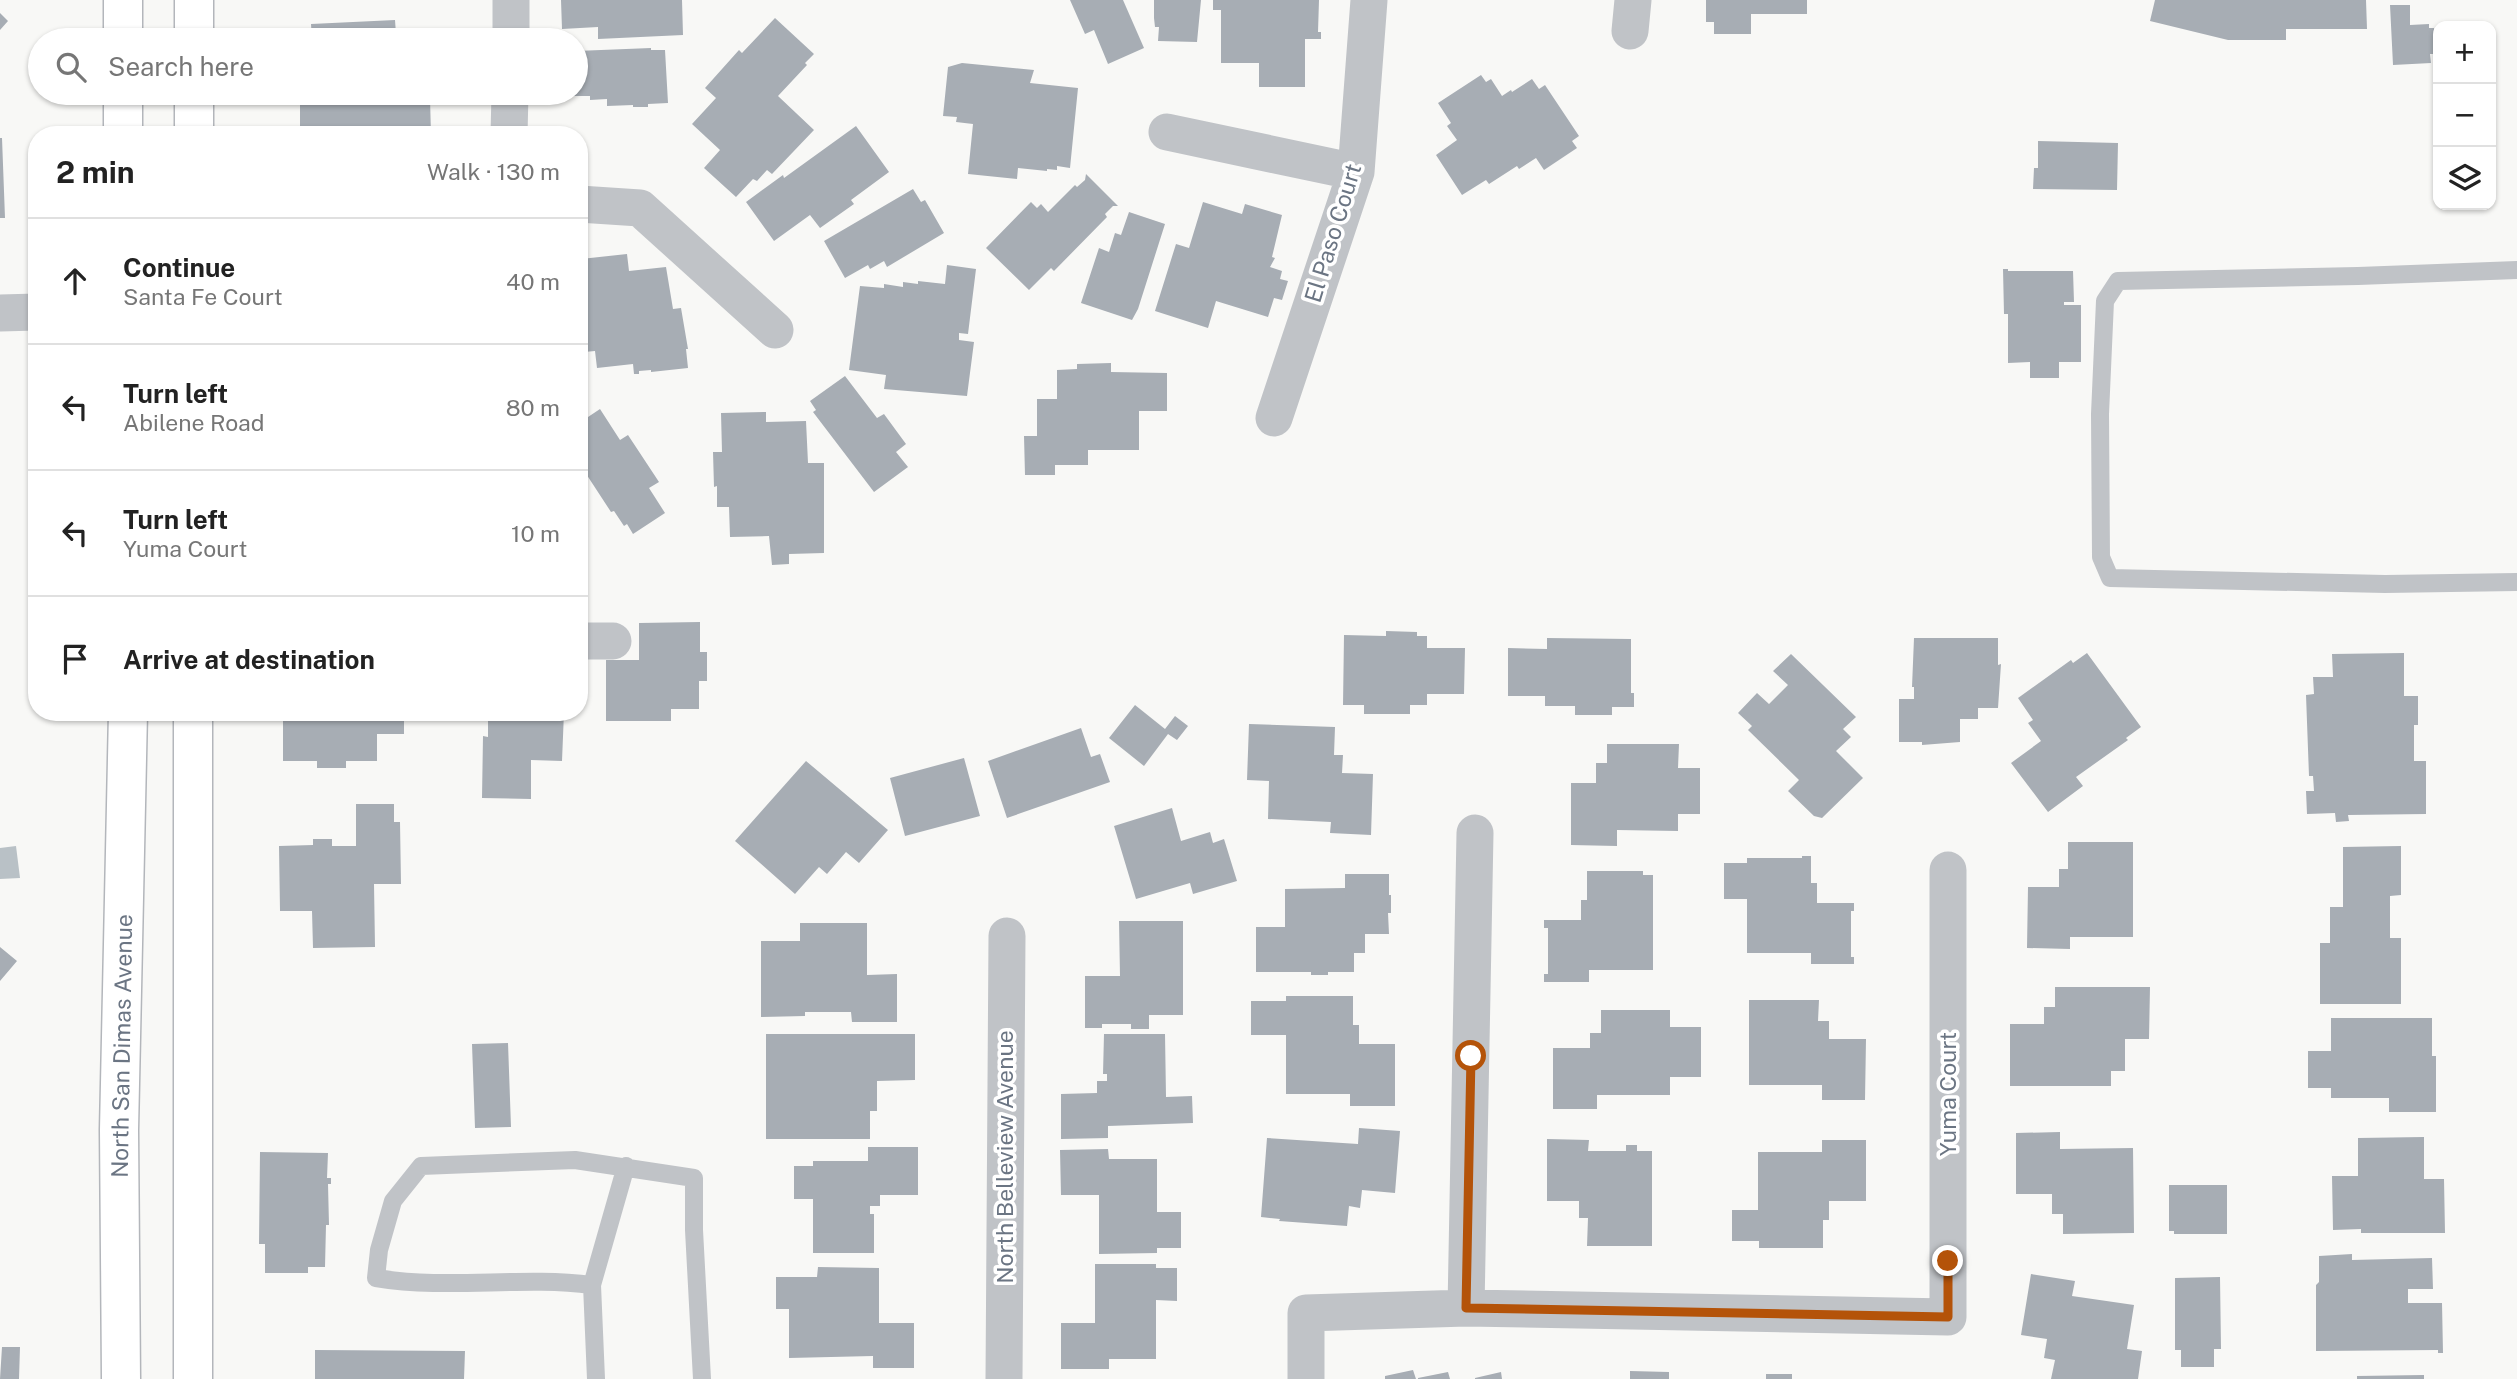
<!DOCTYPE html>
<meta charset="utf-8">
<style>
body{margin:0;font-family:"Public Sans",sans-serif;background:#f2f2f2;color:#222}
.controls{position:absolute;right:21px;top:21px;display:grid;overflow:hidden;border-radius:14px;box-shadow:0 2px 5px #0004}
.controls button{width:63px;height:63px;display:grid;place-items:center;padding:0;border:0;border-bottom:2px solid #e0e0e0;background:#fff;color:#222;font:35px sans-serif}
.stop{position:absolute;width:21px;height:21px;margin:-16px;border:5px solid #b45309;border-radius:50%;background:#fff}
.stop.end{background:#b45309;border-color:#fff;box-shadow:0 2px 7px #0008}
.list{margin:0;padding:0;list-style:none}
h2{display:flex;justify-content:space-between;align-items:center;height:91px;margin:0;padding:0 28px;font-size:30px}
h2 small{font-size:23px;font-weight:400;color:#767676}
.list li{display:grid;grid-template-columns:46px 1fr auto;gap:21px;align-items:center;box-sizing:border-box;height:126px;padding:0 28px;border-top:2px solid #e0e0e0}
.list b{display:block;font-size:26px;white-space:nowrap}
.list p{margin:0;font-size:23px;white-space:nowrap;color:#767676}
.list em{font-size:23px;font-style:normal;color:#767676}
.icon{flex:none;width:38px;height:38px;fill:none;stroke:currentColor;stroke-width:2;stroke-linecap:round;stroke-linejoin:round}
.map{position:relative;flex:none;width:2517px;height:1379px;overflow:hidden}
.search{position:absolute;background:#fff;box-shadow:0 2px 5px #0004;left:28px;top:28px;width:560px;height:77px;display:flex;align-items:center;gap:18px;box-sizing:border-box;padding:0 24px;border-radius:38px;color:#767676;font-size:26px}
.panel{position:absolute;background:#fff;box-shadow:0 2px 5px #0004;left:28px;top:126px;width:560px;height:595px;border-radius:28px}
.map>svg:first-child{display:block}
.water{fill:#b9c1c6}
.building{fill:#a7adb4}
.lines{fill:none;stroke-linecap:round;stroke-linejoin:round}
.secondary-casing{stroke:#b3b6bb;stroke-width:41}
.lane{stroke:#c0c3c7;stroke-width:18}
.street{stroke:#c0c3c7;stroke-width:37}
.secondary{stroke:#fff;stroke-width:38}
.route{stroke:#b45309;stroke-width:9}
.labels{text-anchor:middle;stroke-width:7;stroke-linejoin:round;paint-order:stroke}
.street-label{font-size:23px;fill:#6b7583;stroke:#fff}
</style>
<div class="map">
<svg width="2517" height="1379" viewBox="0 0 2517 1379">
<rect width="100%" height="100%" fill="#f8f8f6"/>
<!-- water -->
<path class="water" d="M 16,846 L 20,878 L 0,879 L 0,848 Z"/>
<!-- building -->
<path class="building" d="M 561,0 L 682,0 L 683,35 L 598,39 L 598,27 L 562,29 Z
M 1070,0 L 1123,0 L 1144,48 L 1108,64 L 1094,30 L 1085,34 Z
M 1154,0 L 1201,0 L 1197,42 L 1158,41 L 1159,27 L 1155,27 L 1154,18 Z
M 1213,0 L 1319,0 L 1318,32 L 1321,32 L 1321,39 L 1305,39 L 1305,87 L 1259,87 L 1259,63 L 1221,63 L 1221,10 L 1213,10 Z
M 1706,0 L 1807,0 L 1807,14 L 1751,14 L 1751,34 L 1714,34 L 1714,22 L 1706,22 Z
M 2155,0 L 2366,0 L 2367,29 L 2286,29 L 2286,40 L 2228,40 L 2150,21 Z
M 2390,5 L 2410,5 L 2410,25 L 2429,24 L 2429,28 L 2434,28 L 2434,54 L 2430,54 L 2431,63 L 2393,65 Z
M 0,13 L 8,21 L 0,30 Z
M 775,18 L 814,54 L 805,63 L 807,65 L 778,96 L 814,130 L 772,174 L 767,170 L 757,181 L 753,179 L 736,197 L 704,168 L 720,150 L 692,124 L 716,98 L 705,88 L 739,50 L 742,53 Z
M 395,20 L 396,34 L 432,32 L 432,40 L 312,40 L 311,24 Z
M 651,48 L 651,50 L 665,50 L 668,103 L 648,104 L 648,107 L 633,107 L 633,105 L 607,106 L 607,99 L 590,100 L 590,96 L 564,96 L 564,93 L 576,93 L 576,51 Z
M 962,63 L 1034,70 L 1030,83 L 1078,88 L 1070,168 L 1057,166 L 1057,170 L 1047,169 L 1047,171 L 1018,168 L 1017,179 L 968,174 L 973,124 L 956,122 L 957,117 L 943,116 L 948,67 Z
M 1481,75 L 1486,82 L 1491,79 L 1502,96 L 1511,90 L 1512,92 L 1532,79 L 1539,89 L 1545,85 L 1579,136 L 1572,141 L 1577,148 L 1544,170 L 1536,158 L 1519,169 L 1517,166 L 1489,184 L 1486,180 L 1462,195 L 1436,155 L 1457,140 L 1447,126 L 1451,123 L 1438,103 Z
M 336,93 L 376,93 L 376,99 L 430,98 L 431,135 L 300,135 L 300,104 L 318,103 L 318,97 L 336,97 Z
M 856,126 L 889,172 L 851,200 L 854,204 L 820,228 L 810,215 L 774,241 L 746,202 L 783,175 L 784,178 Z
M 0,138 L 2,138 L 5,218 L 0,218 Z
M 2038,141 L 2118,143 L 2117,190 L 2033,189 L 2034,168 L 2038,168 Z
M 1086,174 L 1118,206 L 1113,206 L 1105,214 L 1107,217 L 1054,271 L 1051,268 L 1029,290 L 986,248 L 1031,202 L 1037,208 L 1041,204 L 1048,212 L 1075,185 L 1077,187 L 1085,180 Z
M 913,189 L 921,202 L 925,200 L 944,233 L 887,267 L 884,261 L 870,269 L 868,265 L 845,278 L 824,241 Z
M 1203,202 L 1242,214 L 1245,204 L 1282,215 L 1272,257 L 1275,258 L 1270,267 L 1282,271 L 1280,279 L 1288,281 L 1282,300 L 1274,298 L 1268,317 L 1216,301 L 1208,328 L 1155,311 L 1176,244 L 1189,248 Z
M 1129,212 L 1165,224 L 1138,309 L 1132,320 L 1081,303 L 1099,248 L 1109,252 L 1115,233 L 1121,235 Z
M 627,254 L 629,271 L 666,267 L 673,309 L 681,308 L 688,349 L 686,349 L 688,368 L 651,372 L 651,370 L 639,371 L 639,374 L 634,374 L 633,364 L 597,368 L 595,351 L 584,352 L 579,311 L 587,310 L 581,259 Z
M 947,265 L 976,269 L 968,334 L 959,333 L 959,340 L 974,342 L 967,396 L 884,389 L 886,375 L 849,370 L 860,286 L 884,288 L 884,284 L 903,287 L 903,282 L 918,284 L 918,281 L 945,284 Z
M 2003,269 L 2008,269 L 2008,271 L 2073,271 L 2074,302 L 2064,302 L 2064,305 L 2081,305 L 2081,362 L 2059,362 L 2059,378 L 2030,378 L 2030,362 L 2008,363 L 2008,314 L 2004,314 Z
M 1111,363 L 1111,372 L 1167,373 L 1167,411 L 1139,411 L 1139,450 L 1088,450 L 1088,465 L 1055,465 L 1055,475 L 1025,475 L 1024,436 L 1037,436 L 1037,399 L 1057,399 L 1057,370 L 1077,369 L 1077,364 Z
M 845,376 L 877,418 L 884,414 L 906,444 L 896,452 L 908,467 L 874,492 L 813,412 L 816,410 L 810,401 Z
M 600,409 L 620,440 L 628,435 L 659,482 L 649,488 L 665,513 L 633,534 L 627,524 L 624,526 L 614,511 L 611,512 L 579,463 L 579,423 Z
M 766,412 L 766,422 L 806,421 L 808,463 L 824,463 L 824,553 L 789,554 L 789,564 L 772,565 L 769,536 L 730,537 L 729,507 L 717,507 L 717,486 L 714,487 L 713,452 L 722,452 L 721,413 Z
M 579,491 L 583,491 L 585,541 L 579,541 Z
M 579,543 L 582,543 L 583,577 L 579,577 Z
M 700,622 L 700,652 L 707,652 L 707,681 L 699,681 L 699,709 L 671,709 L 671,721 L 606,721 L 606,660 L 639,660 L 639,623 Z
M 1386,631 L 1417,632 L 1417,636 L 1427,636 L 1427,648 L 1465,648 L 1464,694 L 1427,694 L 1427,705 L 1410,705 L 1410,714 L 1364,714 L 1364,705 L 1343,705 L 1344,635 L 1386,636 Z
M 1547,638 L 1631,639 L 1631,693 L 1634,693 L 1634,707 L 1612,707 L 1612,715 L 1575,715 L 1575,706 L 1545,706 L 1545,696 L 1508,696 L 1508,648 L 1547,649 Z
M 1914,638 L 1998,638 L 1998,665 L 2001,664 L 1998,708 L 1978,708 L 1978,719 L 1960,719 L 1960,742 L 1922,745 L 1922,742 L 1899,742 L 1899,699 L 1914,699 L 1914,687 L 1912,687 Z
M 2087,653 L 2141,727 L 2126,738 L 2128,740 L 2076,777 L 2083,786 L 2048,812 L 2011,763 L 2041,741 L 2028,723 L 2033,720 L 2018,698 L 2071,660 L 2073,663 Z
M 2404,653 L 2404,696 L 2418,696 L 2418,725 L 2414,725 L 2414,761 L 2426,761 L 2426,814 L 2348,815 L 2349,821 L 2336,822 L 2335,813 L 2307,814 L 2306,791 L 2314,791 L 2313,776 L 2309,776 L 2306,695 L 2314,694 L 2313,677 L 2333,677 L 2332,654 Z
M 1791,654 L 1856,717 L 1843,729 L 1851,737 L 1836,751 L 1863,778 L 1822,818 L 1814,816 L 1788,791 L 1799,780 L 1748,730 L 1752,726 L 1738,713 L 1757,693 L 1769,704 L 1788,685 L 1773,671 Z
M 1135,705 L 1165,729 L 1175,716 L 1188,726 L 1177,740 L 1168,734 L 1144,766 L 1109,738 Z
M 283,712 L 404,712 L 404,734 L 377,734 L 377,761 L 346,761 L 346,768 L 317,768 L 317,761 L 283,761 Z
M 488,712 L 564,712 L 562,761 L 531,760 L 531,799 L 482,798 L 483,736 L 488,737 Z
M 1249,724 L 1335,727 L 1334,755 L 1343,755 L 1342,773 L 1373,774 L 1371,835 L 1330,833 L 1331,822 L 1268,819 L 1269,781 L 1247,780 Z
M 1081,728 L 1091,757 L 1100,754 L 1110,782 L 1007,818 L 988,761 Z
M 1607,744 L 1679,744 L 1678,768 L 1700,768 L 1700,814 L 1678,814 L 1678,831 L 1617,830 L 1617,846 L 1571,845 L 1571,783 L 1596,783 L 1596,763 L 1607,763 Z
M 964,758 L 980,816 L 905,836 L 890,778 Z
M 806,761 L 888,830 L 859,863 L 846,852 L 827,874 L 819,867 L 795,894 L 735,841 Z
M 356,804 L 394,804 L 394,822 L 400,822 L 401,884 L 374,884 L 375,947 L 313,948 L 312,911 L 280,911 L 279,846 L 313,845 L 313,839 L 332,839 L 332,846 L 356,846 Z
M 1172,808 L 1181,841 L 1210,832 L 1213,843 L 1224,839 L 1237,881 L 1193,894 L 1190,883 L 1136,899 L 1114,826 Z
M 2068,842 L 2133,842 L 2133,937 L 2070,937 L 2070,949 L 2027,948 L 2028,887 L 2059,887 L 2059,869 L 2068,869 Z
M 2401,846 L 2401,895 L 2390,896 L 2390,938 L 2401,938 L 2401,1004 L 2320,1004 L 2320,943 L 2330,943 L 2330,907 L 2343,907 L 2343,847 Z
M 1802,856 L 1811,856 L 1811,883 L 1817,883 L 1817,903 L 1854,903 L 1854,911 L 1851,911 L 1851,957 L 1854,957 L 1854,964 L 1811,964 L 1811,953 L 1747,953 L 1747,899 L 1724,899 L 1724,863 L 1747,863 L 1747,858 L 1802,858 Z
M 1587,871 L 1643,871 L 1643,875 L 1653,875 L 1653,970 L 1589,970 L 1589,982 L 1544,982 L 1544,974 L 1548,974 L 1548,928 L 1544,928 L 1544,920 L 1581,920 L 1581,900 L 1587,900 Z
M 1345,874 L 1389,874 L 1389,895 L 1391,895 L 1391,913 L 1388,913 L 1389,934 L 1365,934 L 1365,953 L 1354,953 L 1354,972 L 1328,972 L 1328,975 L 1311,975 L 1311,972 L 1256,972 L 1256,927 L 1285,927 L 1285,889 L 1345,888 Z
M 1119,921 L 1183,921 L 1183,1015 L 1149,1015 L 1149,1029 L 1131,1029 L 1131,1024 L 1102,1024 L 1102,1028 L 1085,1028 L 1085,976 L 1120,976 Z
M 800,923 L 867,923 L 867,975 L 897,974 L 897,1022 L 852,1022 L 851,1012 L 805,1012 L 805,1016 L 761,1017 L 761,941 L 800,941 Z
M 0,947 L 17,961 L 0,981 Z
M 2055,987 L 2150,987 L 2149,1039 L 2125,1039 L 2125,1071 L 2111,1071 L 2111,1086 L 2010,1086 L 2010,1024 L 2044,1024 L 2044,1007 L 2055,1007 Z
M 1286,996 L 1353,996 L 1353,1025 L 1359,1025 L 1359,1044 L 1395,1044 L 1395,1106 L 1350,1106 L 1350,1094 L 1286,1094 L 1286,1035 L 1251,1035 L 1251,1001 L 1286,1001 Z
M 1749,1000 L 1819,1000 L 1818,1021 L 1829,1021 L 1829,1039 L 1866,1039 L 1865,1100 L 1822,1100 L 1822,1085 L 1749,1085 Z
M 1601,1010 L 1670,1010 L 1670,1027 L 1701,1027 L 1701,1077 L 1670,1077 L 1670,1095 L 1597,1095 L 1597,1109 L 1553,1109 L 1553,1048 L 1590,1048 L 1590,1033 L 1601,1033 Z
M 2331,1018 L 2432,1018 L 2432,1056 L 2436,1056 L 2436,1112 L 2389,1112 L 2389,1098 L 2331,1098 L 2331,1088 L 2308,1088 L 2308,1051 L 2331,1051 Z
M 766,1034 L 915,1034 L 915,1080 L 877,1081 L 877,1111 L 870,1111 L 870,1139 L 766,1139 Z
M 1104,1034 L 1165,1034 L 1166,1097 L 1192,1096 L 1193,1123 L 1108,1126 L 1108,1138 L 1061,1139 L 1061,1094 L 1097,1093 L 1097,1081 L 1107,1081 L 1107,1074 L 1103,1074 Z
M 508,1043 L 511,1127 L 475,1128 L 472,1044 Z
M 1359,1128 L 1400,1131 L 1395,1193 L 1362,1190 L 1360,1208 L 1349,1206 L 1347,1226 L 1279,1221 L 1280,1219 L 1261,1217 L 1267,1138 L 1358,1144 Z
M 2060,1132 L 2060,1149 L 2133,1148 L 2134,1233 L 2063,1234 L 2063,1214 L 2052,1214 L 2052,1194 L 2016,1194 L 2016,1133 Z
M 2424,1137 L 2424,1179 L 2444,1179 L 2445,1233 L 2361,1233 L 2361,1229 L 2333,1230 L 2332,1176 L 2358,1176 L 2358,1138 Z
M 1547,1139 L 1589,1140 L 1588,1151 L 1626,1151 L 1626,1145 L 1637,1145 L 1637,1151 L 1652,1151 L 1652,1246 L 1587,1246 L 1588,1218 L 1579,1218 L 1579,1201 L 1547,1201 Z
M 1822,1140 L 1866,1140 L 1866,1201 L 1829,1201 L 1829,1220 L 1823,1220 L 1823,1248 L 1759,1248 L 1759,1241 L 1732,1241 L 1732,1210 L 1758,1210 L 1758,1152 L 1822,1152 Z
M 868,1147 L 918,1147 L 918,1195 L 880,1195 L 880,1206 L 870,1206 L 870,1214 L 874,1214 L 874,1253 L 813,1253 L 813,1199 L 794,1199 L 794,1166 L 813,1166 L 813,1161 L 868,1161 Z
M 1108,1149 L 1109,1159 L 1157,1159 L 1157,1212 L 1181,1212 L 1181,1248 L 1157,1248 L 1157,1253 L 1099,1254 L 1099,1195 L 1061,1195 L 1060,1150 Z
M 260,1152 L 328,1153 L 327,1178 L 331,1178 L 331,1184 L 328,1184 L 329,1225 L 326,1225 L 325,1267 L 308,1267 L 308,1273 L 265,1273 L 265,1244 L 259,1244 Z
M 2169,1185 L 2227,1185 L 2227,1234 L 2174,1234 L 2174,1231 L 2169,1231 Z
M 2352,1254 L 2352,1260 L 2432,1258 L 2433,1289 L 2408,1289 L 2408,1303 L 2442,1303 L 2443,1353 L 2438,1353 L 2438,1350 L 2316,1351 L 2316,1285 L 2319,1282 L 2319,1256 Z
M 1095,1264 L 1156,1264 L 1156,1268 L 1177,1268 L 1177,1301 L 1156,1300 L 1156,1359 L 1109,1359 L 1109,1369 L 1061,1369 L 1061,1323 L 1095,1323 Z
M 818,1267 L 879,1268 L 879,1323 L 914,1323 L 914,1368 L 873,1368 L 873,1356 L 789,1358 L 789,1309 L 776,1309 L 776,1277 L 817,1277 Z
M 2031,1274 L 2075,1281 L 2072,1296 L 2134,1305 L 2127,1349 L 2142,1351 L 2138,1379 L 2051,1379 L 2055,1360 L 2044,1358 L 2047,1339 L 2021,1335 Z
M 2220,1277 L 2221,1349 L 2214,1349 L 2214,1367 L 2181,1367 L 2181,1350 L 2175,1350 L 2175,1278 Z
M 2,1347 L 20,1347 L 19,1379 L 0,1379 Z
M 315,1350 L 465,1351 L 464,1379 L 315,1379 Z
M 1413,1370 L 1416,1379 L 1385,1379 L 1385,1376 Z
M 1630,1371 L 1669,1372 L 1669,1379 L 1630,1379 Z
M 1448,1372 L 1450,1379 L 1418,1379 L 1418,1378 Z
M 1501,1372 L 1502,1379 L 1475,1379 L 1475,1378 Z
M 1766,1374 L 1792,1374 L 1792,1379 L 1766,1379 Z
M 2424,1375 L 2424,1379 L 2357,1379 L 2357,1376 Z"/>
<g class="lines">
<defs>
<path id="secondary" d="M 123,0 L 123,40
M 194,40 L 194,0
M 123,93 L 123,135
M 194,135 L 194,93
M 193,712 L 193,1379
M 121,1379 L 119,1130 L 128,712"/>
</defs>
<!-- secondary casing -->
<use href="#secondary" class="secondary-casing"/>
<!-- lane -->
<path class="lane" d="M 2517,270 L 2358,276 L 2118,281 L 2105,301 L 2100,414 L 2101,557 L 2110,578 L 2385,584 L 2517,582
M 592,1285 L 626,1166
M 596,1379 L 592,1285 C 520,1276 448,1290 376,1278 L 379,1250 L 393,1201 L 421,1166 L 575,1160 L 694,1178 L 694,1230 L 702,1379"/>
<!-- street -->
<path class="street" d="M 1630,31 L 1633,0
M 511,40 L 511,0
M 1167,132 L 1356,172
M 509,135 L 510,93
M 579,204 L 640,208 L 775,330
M 0,313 L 37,312
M 1274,418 L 1356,172 L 1369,0
M 579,641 L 613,641
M 1466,1308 L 1475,833
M 1004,1379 L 1007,936
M 1306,1379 L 1306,1313 L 1466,1308 L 1948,1317 L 1948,870"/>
<!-- secondary -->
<use href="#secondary" class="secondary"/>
</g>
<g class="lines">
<!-- route -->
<path class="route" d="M 1471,1056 L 1466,1308 L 1948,1317 L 1948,1261"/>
</g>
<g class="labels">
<!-- street labels -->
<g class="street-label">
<text transform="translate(1333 233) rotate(-73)" y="8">El Paso Court</text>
<text transform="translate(122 1046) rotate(-89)" y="8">North San Dimas Avenue</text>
<text transform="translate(1948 1094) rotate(-90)" y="8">Yuma Court</text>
<text transform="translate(1005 1157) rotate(-90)" y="8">North Belleview Avenue</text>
</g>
</g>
</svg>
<div class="controls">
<button>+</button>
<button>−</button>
<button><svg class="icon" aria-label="layers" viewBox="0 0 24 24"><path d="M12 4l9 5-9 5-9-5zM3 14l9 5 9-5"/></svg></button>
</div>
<div class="stop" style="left:1471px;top:1056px"></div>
<div class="stop end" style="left:1948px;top:1261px"></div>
<div class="search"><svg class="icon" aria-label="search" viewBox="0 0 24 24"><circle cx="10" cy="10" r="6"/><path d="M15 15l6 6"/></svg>Search here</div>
<section class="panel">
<h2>2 min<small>Walk · 130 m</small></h2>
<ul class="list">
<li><svg class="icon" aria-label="ahead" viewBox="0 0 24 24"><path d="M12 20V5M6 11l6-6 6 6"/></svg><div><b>Continue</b><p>Santa Fe Court</p></div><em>40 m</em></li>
<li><svg class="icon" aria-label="left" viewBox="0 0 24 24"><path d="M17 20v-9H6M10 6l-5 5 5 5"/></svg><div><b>Turn left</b><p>Abilene Road</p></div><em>80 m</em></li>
<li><svg class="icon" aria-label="left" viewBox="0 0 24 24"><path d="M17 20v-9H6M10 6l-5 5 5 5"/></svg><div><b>Turn left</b><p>Yuma Court</p></div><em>10 m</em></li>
<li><svg class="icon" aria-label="arrive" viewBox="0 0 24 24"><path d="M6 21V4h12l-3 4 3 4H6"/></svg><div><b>Arrive at destination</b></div></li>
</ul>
</section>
</div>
